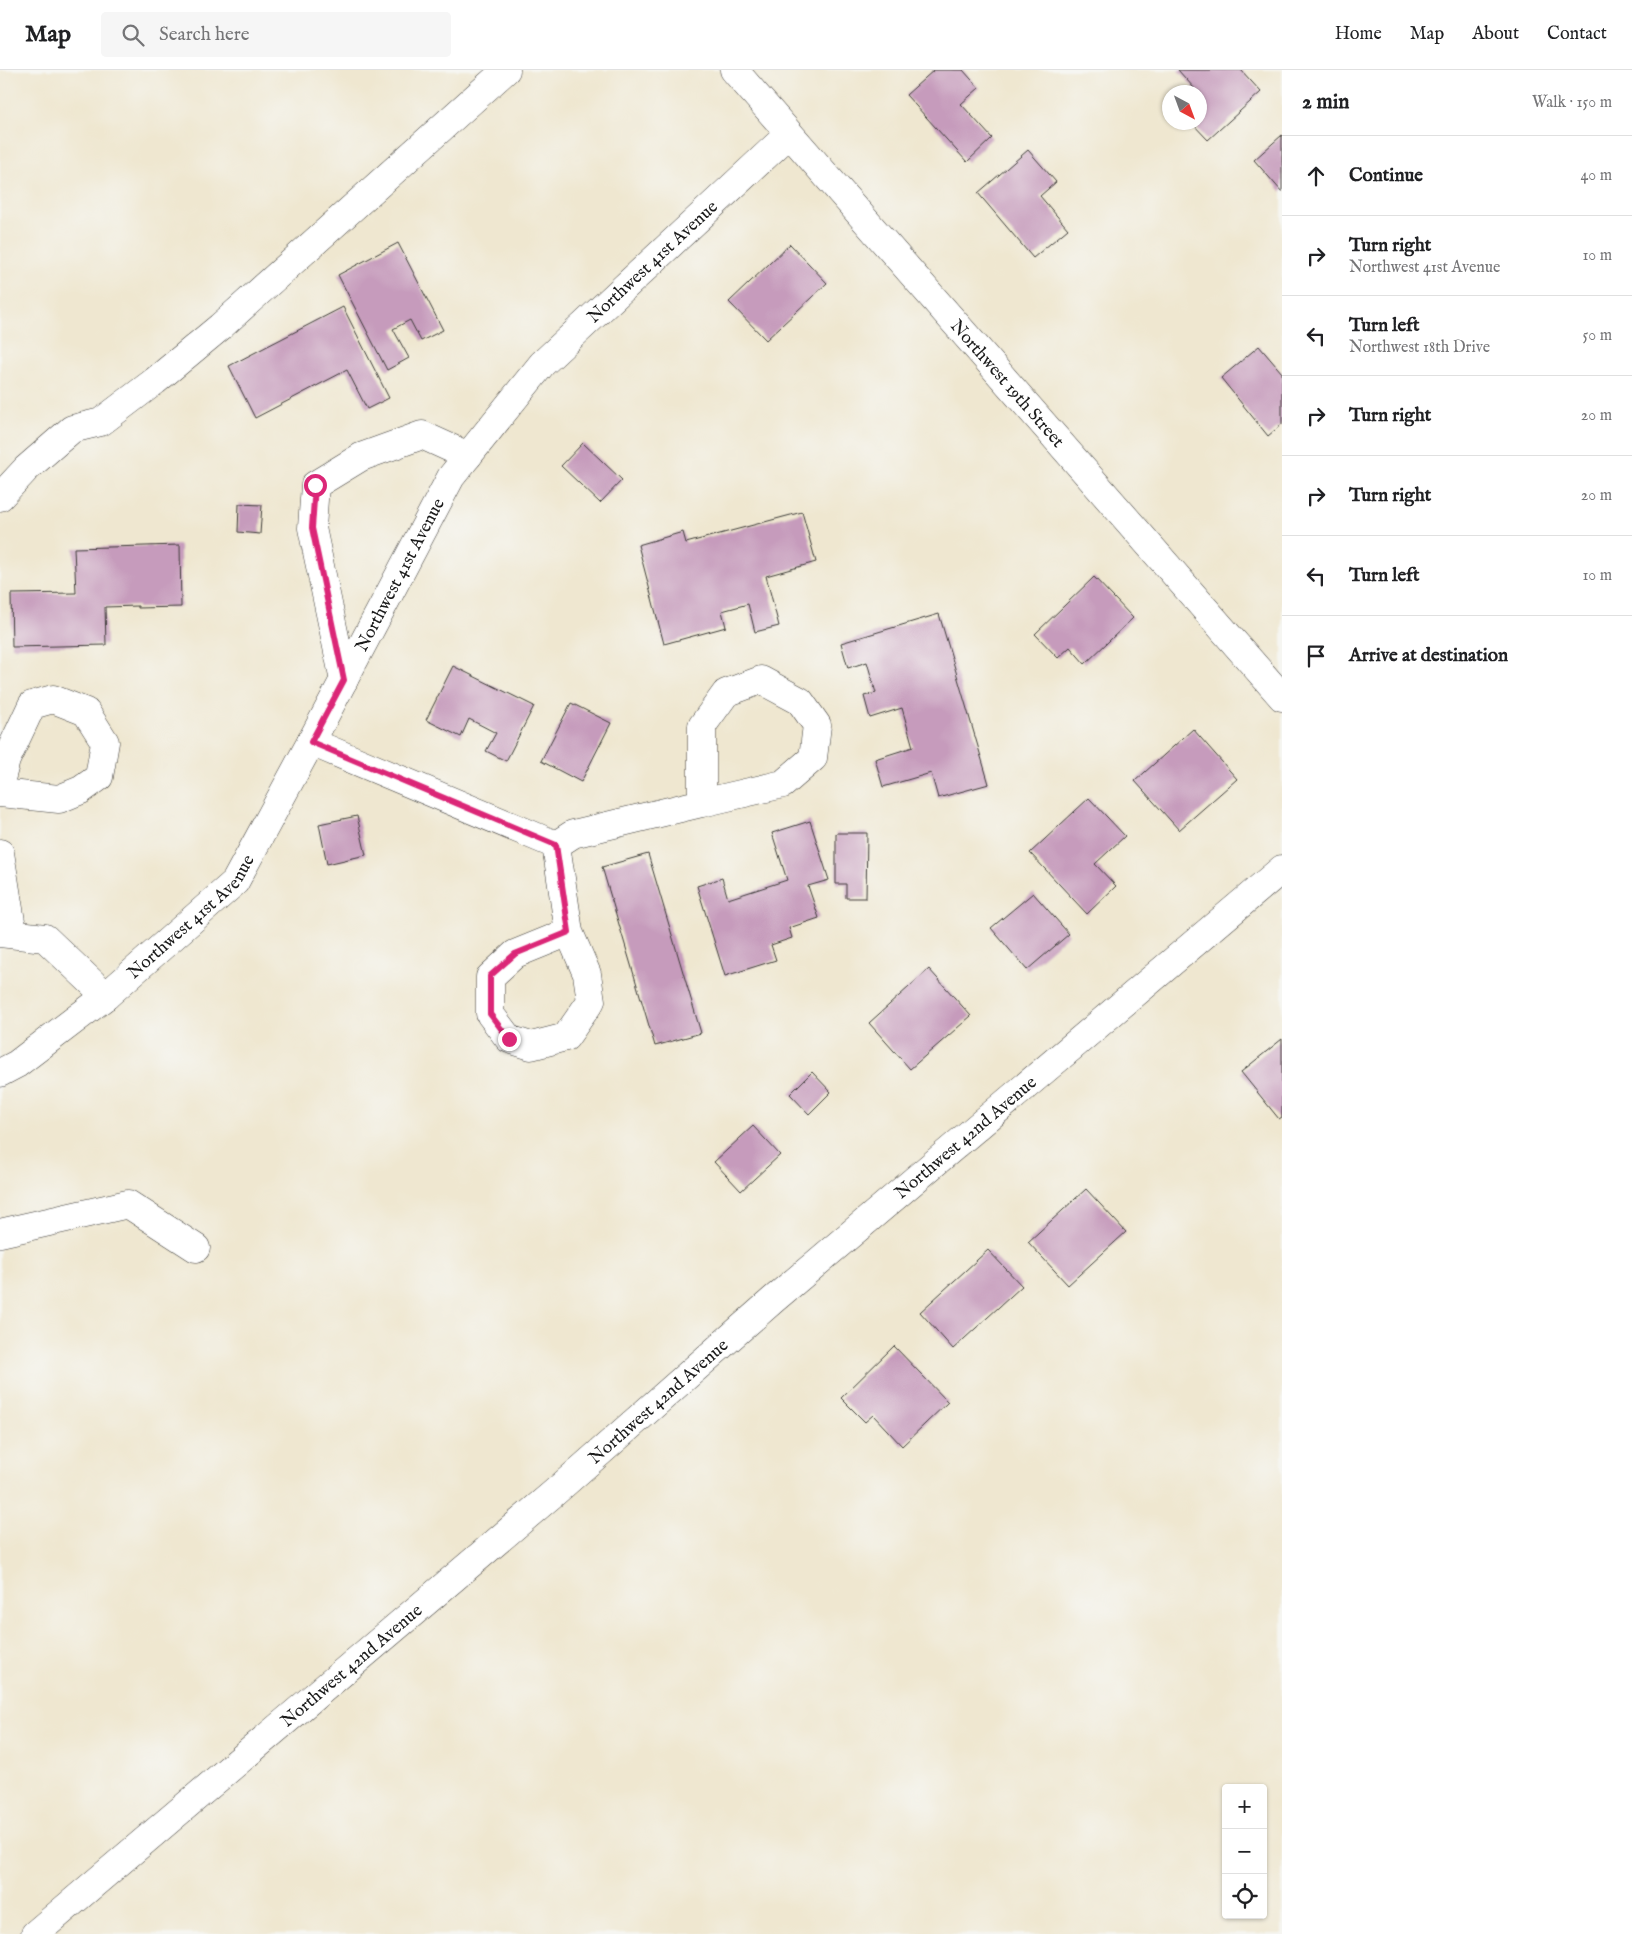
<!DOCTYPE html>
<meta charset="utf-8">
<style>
body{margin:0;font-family:"IM FELL English",serif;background:#f6f6f6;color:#202124}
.controls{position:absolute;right:15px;bottom:15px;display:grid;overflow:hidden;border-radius:5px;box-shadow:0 1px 4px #0004}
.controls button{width:45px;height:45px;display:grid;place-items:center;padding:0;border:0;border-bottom:1px solid #e0e0e0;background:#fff;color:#202124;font:25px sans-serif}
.compass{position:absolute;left:1162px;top:15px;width:45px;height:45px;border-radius:50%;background:#fff;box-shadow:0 1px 4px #0004;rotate:139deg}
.stop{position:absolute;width:15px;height:15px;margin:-11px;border:4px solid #db2777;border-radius:50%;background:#fff}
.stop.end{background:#db2777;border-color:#fff;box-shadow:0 1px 5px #0008}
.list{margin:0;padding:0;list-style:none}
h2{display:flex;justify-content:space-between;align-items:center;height:65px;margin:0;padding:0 20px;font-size:21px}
h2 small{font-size:16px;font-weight:400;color:#757577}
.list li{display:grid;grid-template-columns:32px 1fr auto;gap:15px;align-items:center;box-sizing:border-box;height:80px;padding:0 20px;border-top:1px solid #e0e0e0}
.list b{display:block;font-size:19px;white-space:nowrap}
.list p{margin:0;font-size:16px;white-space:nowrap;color:#757577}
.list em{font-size:16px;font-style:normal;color:#757577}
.icon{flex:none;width:28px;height:28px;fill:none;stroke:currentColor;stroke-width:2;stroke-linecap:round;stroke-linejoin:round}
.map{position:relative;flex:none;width:1282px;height:1864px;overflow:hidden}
header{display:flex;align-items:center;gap:30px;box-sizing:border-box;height:70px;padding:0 25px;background:#fff;border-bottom:1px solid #e0e0e0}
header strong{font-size:24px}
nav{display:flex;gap:28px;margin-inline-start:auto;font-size:18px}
.search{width:350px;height:45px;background:#f6f6f6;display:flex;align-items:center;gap:12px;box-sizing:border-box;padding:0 18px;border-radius:5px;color:#757577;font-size:19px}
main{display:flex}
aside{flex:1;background:#fff}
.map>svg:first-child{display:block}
.building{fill:#c69bbc}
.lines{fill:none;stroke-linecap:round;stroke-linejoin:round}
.minor-casing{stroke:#3c3a37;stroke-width:29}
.minor{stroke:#fff;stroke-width:28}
.route{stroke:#db2777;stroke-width:6}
.labels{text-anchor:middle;stroke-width:4;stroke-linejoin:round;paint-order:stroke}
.street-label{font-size:18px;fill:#1c1c1c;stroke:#f6f6f2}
</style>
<header>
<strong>Map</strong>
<div class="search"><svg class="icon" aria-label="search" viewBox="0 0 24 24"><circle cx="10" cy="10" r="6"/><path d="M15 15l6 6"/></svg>Search here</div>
<nav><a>Home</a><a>Map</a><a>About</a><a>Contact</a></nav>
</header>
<main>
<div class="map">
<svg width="1282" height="1864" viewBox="0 0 1282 1864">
<rect width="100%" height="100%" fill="#f6f6f2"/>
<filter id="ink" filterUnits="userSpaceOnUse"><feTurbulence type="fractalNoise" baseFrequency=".02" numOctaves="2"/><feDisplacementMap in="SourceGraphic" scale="10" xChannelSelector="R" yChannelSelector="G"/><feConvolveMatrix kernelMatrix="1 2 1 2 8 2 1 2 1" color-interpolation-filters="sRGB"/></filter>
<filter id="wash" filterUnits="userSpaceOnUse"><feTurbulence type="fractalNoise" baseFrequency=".0096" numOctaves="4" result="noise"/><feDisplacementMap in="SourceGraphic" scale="20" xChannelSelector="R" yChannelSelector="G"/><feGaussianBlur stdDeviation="1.12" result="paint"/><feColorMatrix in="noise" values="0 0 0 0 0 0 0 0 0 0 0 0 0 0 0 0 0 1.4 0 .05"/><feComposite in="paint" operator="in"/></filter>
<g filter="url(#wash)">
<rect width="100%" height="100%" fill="#efe7d0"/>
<g id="blocks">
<!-- building -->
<path class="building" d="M 934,0 L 963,0 L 979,18 L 961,34 L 992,68 L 967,92 L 906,25 Z
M 1178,0 L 1241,0 L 1261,22 L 1208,70 L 1191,52 L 1200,52 L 1200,22 L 1189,22 L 1194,18 Z
M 1282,65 L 1282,122 L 1254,90 Z
M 1028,80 L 1056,112 L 1040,126 L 1068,159 L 1033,188 L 978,123 Z
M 398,173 L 443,260 L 421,271 L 410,250 L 393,259 L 409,288 L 387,300 L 338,205 Z
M 790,174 L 827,213 L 766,270 L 729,232 Z
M 343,237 L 389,328 L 367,339 L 347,300 L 255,348 L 229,296 Z
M 1259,276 L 1282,303 L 1282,354 L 1268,366 L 1221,308 Z
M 583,373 L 622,410 L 600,433 L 561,396 Z
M 239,434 L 262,435 L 260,464 L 238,462 Z
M 802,442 L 816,492 L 766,506 L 779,556 L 755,562 L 748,534 L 722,541 L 726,557 L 664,574 L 638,475 L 683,462 L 686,473 Z
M 180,475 L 181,537 L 138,538 L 138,536 L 105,537 L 106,575 L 12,577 L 11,524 L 76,523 L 74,478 Z
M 1094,507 L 1133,548 L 1085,594 L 1070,577 L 1058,588 L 1035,564 Z
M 939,544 L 989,714 L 938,728 L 931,703 L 883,717 L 875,689 L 913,677 L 902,638 L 870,648 L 864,626 L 876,623 L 867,592 L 848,598 L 841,573 Z
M 453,596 L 534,636 L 506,691 L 486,681 L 496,663 L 469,649 L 461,667 L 426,650 Z
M 571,633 L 611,653 L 581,712 L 541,691 Z
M 1193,659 L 1237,709 L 1179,760 L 1135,711 Z
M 1089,728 L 1125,766 L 1095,794 L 1116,816 L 1087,844 L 1030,783 Z
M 357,746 L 366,785 L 327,794 L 319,754 Z
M 810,751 L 829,810 L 808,816 L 819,848 L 789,858 L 792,868 L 771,875 L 776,890 L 725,906 L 697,816 L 722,808 L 728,829 L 787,810 L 772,763 Z
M 836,763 L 867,763 L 866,828 L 846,828 L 846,814 L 836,814 Z
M 648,784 L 701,963 L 655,976 L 602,797 Z
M 1033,823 L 1069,864 L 1027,900 L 991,858 Z
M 929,899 L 971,946 L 910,999 L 869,953 Z
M 1282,969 L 1282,1047 L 1279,1049 L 1241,1002 Z
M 812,1002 L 831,1022 L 809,1044 L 790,1024 Z
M 753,1056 L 780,1085 L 741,1121 L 714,1092 Z
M 1086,1119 L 1126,1162 L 1068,1215 L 1028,1172 Z
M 988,1180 L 1022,1216 L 953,1279 L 920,1242 Z
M 894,1276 L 948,1332 L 902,1376 L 873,1345 L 865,1352 L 841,1328 Z"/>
</g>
</g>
<g filter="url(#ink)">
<use href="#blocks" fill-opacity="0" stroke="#3c3a37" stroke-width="1"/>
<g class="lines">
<defs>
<g id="minor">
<path id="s1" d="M 734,0 L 1282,627"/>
<path d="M 0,427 L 26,399 L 72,359 L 101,352 L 155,311 L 220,257 L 506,0"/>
<path d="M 344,610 L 312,458 L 315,415 L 361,387 L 422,365 L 468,386"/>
<path d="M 311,672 L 556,775"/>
<path d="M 0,713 L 6,690 L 32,635 L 53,629 L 86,642 L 105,672 L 99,707 L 81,720 L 59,729 L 0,723"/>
<path d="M 0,783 L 13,864"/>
<path d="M 569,862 L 587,904 L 591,931 L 566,967 L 531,976 L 509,969 L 490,944 L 490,907 L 515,884 L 569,862 L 556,775 L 573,764 L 702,733 L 702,656 L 726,623 L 761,610 L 800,631 L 817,655 L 813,688 L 783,714 L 702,733"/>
<path d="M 0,863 L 45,868 L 106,926"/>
<path id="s2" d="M 0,1003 L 17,994 L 106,926 L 235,812 L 311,672 L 451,407 L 542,294 L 789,64"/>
<path d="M 0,1163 L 128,1134 L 196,1178"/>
<path id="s3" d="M 35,1864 L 555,1422 L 773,1230 L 1282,799"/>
</g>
</defs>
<!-- minor casing -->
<use href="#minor" class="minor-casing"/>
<!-- minor -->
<use href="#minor" class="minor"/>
</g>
</g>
<g class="lines" filter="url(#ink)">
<!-- route -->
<path class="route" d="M 315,415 L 312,458 L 344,610 L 311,672 L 556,775 L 569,862 L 515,884 L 490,906 L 490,944 L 509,969"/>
</g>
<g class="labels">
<!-- street labels -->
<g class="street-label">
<text dy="6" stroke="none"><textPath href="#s2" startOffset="1058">Northwest 41st Avenue</textPath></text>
<text dy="6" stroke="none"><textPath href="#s1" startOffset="416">Northwest 19th Street</textPath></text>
<text dy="6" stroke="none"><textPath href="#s2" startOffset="652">Northwest 41st Avenue</textPath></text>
<text dy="6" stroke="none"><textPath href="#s2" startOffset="248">Northwest 41st Avenue</textPath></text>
<text dy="6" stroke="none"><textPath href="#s3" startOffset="1225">Northwest 42nd Avenue</textPath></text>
<text dy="6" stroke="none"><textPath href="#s3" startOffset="820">Northwest 42nd Avenue</textPath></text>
<text dy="6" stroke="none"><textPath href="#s3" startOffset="415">Northwest 42nd Avenue</textPath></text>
</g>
</g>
</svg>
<div class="controls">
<button>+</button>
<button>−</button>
<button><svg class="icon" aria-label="locate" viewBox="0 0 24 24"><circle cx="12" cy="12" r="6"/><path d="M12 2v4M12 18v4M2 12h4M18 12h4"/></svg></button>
</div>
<svg class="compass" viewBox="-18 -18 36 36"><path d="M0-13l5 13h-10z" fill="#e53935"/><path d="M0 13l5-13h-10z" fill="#757577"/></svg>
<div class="stop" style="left:315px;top:415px"></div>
<div class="stop end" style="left:509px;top:969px"></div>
</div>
<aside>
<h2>2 min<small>Walk · 150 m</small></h2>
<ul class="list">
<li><svg class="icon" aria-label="ahead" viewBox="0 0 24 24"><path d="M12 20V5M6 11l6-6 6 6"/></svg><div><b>Continue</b></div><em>40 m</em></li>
<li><svg class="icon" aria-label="right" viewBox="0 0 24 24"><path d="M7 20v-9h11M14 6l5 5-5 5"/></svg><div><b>Turn right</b><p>Northwest 41st Avenue</p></div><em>10 m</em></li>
<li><svg class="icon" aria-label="left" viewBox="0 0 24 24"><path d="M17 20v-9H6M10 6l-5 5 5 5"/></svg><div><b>Turn left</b><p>Northwest 18th Drive</p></div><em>50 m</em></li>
<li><svg class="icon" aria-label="right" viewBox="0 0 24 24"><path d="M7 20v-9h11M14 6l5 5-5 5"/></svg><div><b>Turn right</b></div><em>20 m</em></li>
<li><svg class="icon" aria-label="right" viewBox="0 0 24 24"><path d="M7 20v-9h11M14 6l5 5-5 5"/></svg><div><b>Turn right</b></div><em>20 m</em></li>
<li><svg class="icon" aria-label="left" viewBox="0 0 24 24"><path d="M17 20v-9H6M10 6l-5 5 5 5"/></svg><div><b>Turn left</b></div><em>10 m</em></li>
<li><svg class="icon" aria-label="arrive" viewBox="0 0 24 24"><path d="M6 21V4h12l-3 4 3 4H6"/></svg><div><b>Arrive at destination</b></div></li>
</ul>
</aside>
</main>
